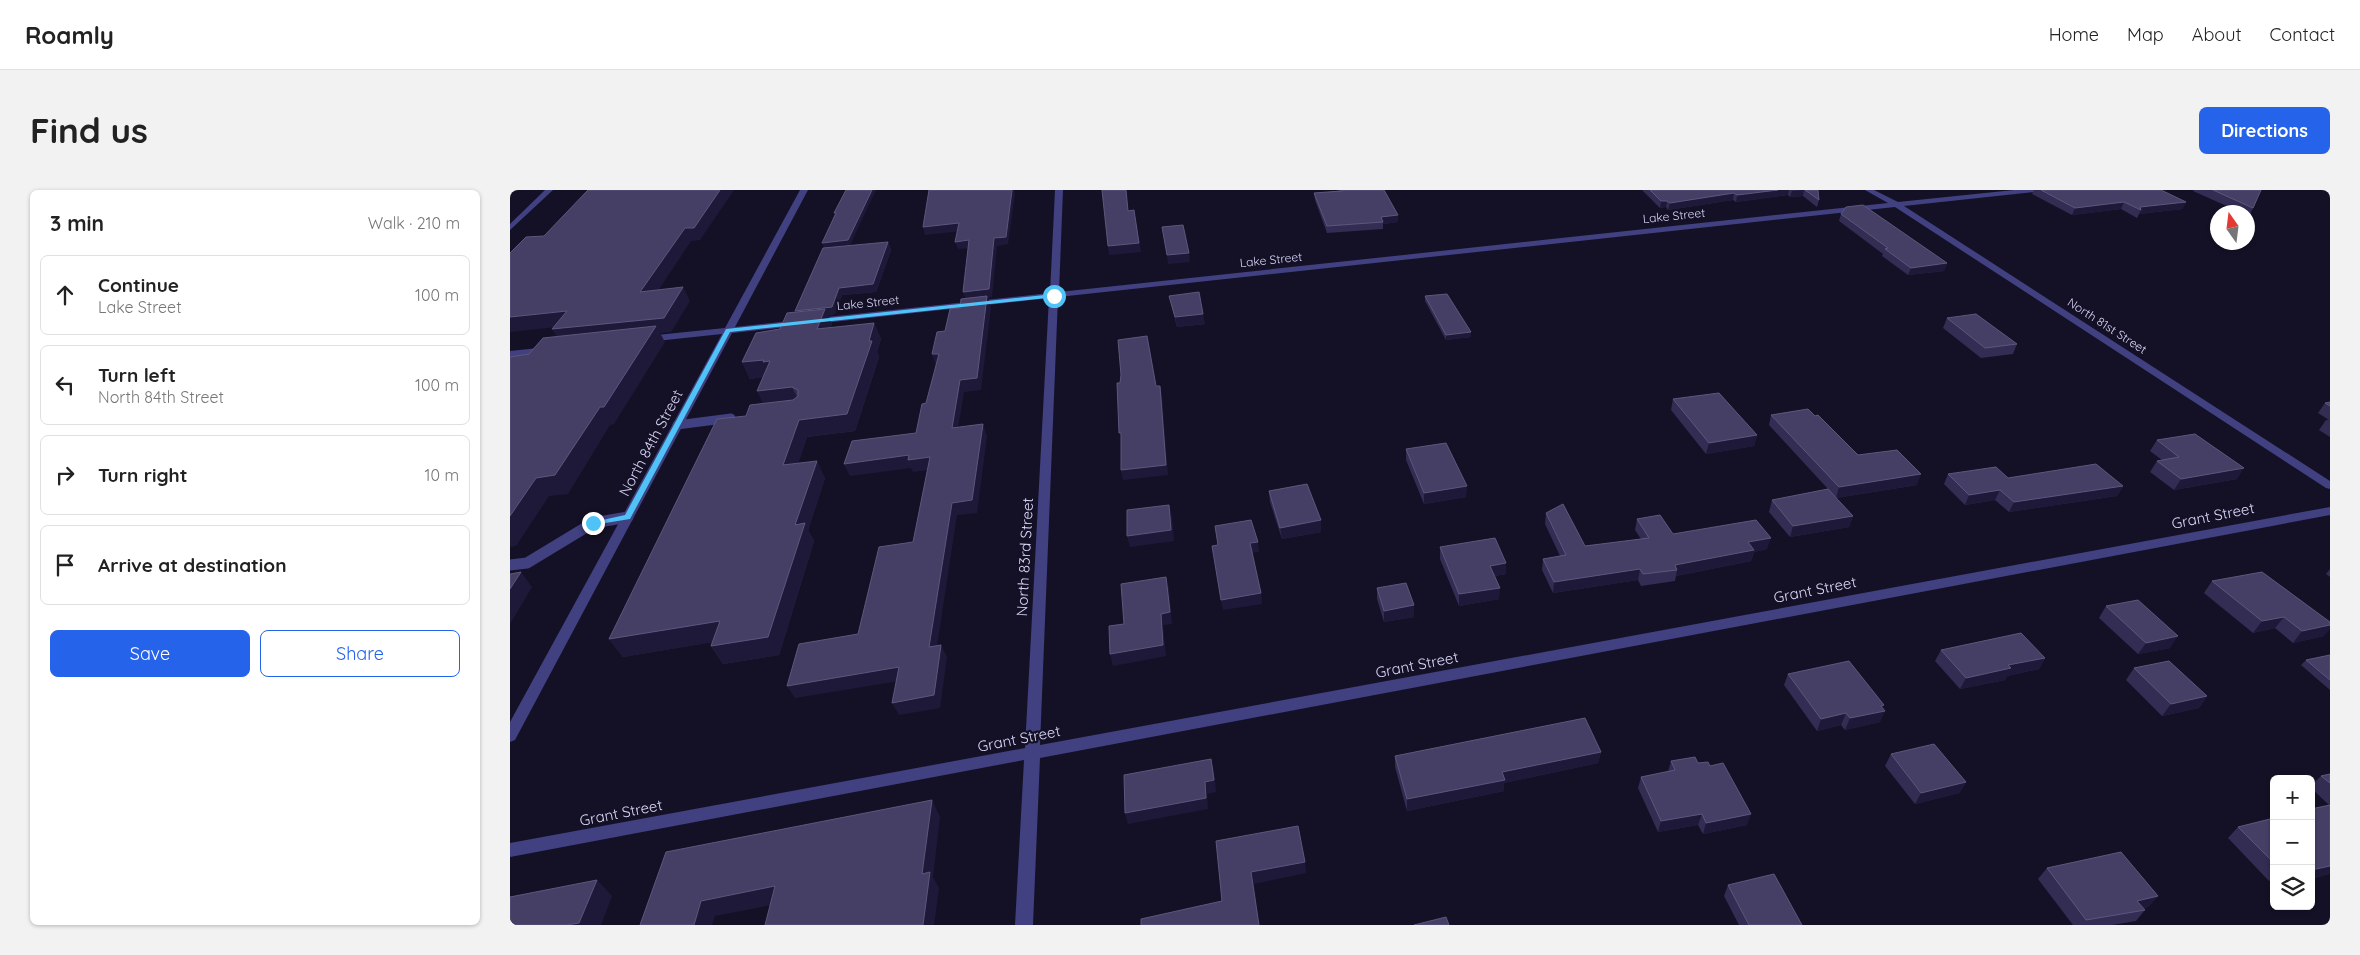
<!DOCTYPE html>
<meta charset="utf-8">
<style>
body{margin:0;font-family:Quicksand,sans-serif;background:#f2f2f2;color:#222}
.controls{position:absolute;right:15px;bottom:15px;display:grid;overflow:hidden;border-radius:8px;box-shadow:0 1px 4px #0004}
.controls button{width:45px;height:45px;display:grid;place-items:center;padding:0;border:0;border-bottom:1px solid #e0e0e0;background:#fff;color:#222;font:25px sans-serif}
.compass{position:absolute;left:1700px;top:15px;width:45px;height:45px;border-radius:50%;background:#fff;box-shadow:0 1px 4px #0004;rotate:346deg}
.stop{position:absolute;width:15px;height:15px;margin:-11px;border:4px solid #4fc3f7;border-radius:50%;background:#fff}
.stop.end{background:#4fc3f7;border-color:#fff;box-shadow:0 1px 5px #0008}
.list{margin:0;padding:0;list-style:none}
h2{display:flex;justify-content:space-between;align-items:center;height:65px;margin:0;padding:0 20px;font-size:21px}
h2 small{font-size:16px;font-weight:400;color:#767676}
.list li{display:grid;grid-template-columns:32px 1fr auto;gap:15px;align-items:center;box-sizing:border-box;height:80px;margin:0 10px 10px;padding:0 10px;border:1px solid #e0e0e0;border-radius:8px}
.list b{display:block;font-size:19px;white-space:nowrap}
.list p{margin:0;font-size:16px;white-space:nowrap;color:#767676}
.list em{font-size:16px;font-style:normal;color:#767676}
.actions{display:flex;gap:10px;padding:15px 20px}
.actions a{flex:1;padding:11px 0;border:1px solid #2563eb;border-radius:8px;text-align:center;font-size:18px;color:#2563eb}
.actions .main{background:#2563eb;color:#fff}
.icon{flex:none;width:28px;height:28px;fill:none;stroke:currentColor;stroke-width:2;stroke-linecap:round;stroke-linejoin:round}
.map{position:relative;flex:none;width:1820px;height:735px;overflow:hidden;border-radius:8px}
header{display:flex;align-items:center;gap:30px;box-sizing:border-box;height:70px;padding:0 25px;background:#fff;border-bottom:1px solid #e0e0e0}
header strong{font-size:24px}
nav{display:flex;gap:28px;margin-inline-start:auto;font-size:18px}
.intro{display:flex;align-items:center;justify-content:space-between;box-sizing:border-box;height:120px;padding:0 30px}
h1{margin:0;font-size:35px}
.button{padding:12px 22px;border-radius:8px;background:#2563eb;color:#fff;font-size:18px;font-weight:700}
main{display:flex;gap:30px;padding:0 30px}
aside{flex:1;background:#fff;border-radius:8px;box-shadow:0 1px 4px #0004}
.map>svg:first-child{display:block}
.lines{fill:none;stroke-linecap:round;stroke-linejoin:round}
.lane-far1{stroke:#414081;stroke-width:9}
.lane{stroke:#414081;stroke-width:11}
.street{fill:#414081;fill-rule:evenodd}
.wall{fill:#332c53}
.shaded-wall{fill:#1f1939}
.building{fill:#453f65;stroke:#5d577d}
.route{fill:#4fc3f7}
.labels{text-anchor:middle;stroke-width:4.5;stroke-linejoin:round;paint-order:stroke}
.far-street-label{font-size:12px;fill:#dcd9fc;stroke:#141126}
.street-label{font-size:15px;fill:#dcd9fc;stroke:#141126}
</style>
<header>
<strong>Roamly</strong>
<nav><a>Home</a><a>Map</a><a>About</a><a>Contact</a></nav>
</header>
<div class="intro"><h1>Find us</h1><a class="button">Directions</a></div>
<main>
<aside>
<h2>3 min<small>Walk · 210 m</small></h2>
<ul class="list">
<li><svg class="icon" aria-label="ahead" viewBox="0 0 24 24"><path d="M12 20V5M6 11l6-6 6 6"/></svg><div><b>Continue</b><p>Lake Street</p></div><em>100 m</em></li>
<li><svg class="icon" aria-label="left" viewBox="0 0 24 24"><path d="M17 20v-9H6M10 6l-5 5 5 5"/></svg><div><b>Turn left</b><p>North 84th Street</p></div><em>100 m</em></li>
<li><svg class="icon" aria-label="right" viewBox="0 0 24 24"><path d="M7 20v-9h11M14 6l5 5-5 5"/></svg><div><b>Turn right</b></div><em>10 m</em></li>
<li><svg class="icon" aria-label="arrive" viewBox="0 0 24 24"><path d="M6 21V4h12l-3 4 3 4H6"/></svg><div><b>Arrive at destination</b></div></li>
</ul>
<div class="actions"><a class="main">Save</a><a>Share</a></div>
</aside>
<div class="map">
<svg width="1820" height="735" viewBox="0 0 1820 735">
<rect width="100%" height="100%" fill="#141126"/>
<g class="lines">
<!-- lane-far1 -->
<path class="lane-far1" d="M 167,235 L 221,228"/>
<!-- lane -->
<path class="lane" d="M 0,375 L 17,373 L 83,333 L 118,327"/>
<!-- street -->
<path class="street" d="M 35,0 L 43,0 L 0,40 L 0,34 Z
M 290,0 L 298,0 L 225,137 L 540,103 L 545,0 L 553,0 L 549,102 L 1378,13 L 1355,0 L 1364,0 L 1388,12 L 1504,0 L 1528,0 L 1524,2 L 1394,16 L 1820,291 L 1820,299 L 1816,298 L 1385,17 L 548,107 L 530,555 L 1820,317 L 1820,325 L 530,568 L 523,735 L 505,735 L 514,570 L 0,667 L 0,653 L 515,558 L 539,108 L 222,143 L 5,550 L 0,552 L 0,532 L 212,144 L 137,152 L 132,149 L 137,146 L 215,138 Z
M 38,157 L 43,160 L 41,162 L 0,167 L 0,161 Z"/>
</g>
<!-- wall -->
<path class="wall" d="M 828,0 L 874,0 L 888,25 L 888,32 L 873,34 L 873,39 L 817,43 L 805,10 L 804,3 L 828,1 Z
M 1132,0 L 1308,0 L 1309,10 L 1307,17 L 1293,6 L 1280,7 L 1278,5 L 1226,12 L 1223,10 L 1158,20 L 1156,17 L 1150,18 Z
M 1524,0 L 1651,0 L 1676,12 L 1672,19 L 1629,24 L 1627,28 L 1611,19 L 1562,25 L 1522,4 Z
M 1684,0 L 1751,0 L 1739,27 L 1738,26 L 1738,22 L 1730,22 L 1683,1 Z
M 1331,24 L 1437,73 L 1434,81 L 1398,85 L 1372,66 L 1373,64 L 1329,31 Z
M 378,52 L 381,60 L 366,102 L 332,105 L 325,124 L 318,125 L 322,134 L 320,138 L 364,133 L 371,149 L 367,162 L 369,167 L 345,241 L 297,247 L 288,273 L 315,288 L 298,340 L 304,351 L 269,465 L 213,474 L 201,456 L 202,452 L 113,467 L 99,449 L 236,226 L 253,213 L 253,187 L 240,189 L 232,172 L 270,139 L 286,122 Z
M 659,106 L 695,134 L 667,137 Z
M 915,106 L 961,142 L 961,147 L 936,150 L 915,111 Z
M 1437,128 L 1507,154 L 1503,164 L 1471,168 L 1433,138 Z
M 1163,209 L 1247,245 L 1244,256 L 1196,264 L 1161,220 Z
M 1820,212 L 1820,247 L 1809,240 L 1816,230 L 1819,230 L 1808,223 L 1815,213 Z
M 1261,225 L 1305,226 L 1348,265 L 1407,295 L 1326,308 L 1343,326 L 1339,337 L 1280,347 L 1259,322 L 1262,310 L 1318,299 L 1259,235 Z
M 1647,250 L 1727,289 L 1664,300 L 1640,282 L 1647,271 L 1652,270 L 1640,261 Z
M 896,259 L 956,307 L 914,314 L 896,270 Z
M 1438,284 L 1613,296 L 1607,306 L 1499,322 L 1485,310 L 1455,315 L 1434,294 Z
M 759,301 L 811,330 L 811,342 L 772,349 L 760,312 Z
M 1036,323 L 1075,356 L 1131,349 L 1125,340 L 1127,329 L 1163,344 L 1257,359 L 1244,362 L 1241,371 L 1166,386 L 1165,391 L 1131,396 L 1128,390 L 1043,403 L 1032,380 L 1033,369 L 1050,366 L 1035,334 Z
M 930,357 L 996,373 L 996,384 L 985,386 L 989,409 L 949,416 L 930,369 Z
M 1820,379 L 1820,387 L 1816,384 Z
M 1702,391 L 1814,446 L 1783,453 L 1765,438 L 1743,443 L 1694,403 Z
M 867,398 L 904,415 L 904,427 L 874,432 L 867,409 Z
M 1596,416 L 1660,458 L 1628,464 L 1589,428 Z
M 1431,460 L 1535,468 L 1529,479 L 1497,486 L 1495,490 L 1450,499 L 1425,471 Z
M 1820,465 L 1820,500 L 1791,475 L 1796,470 Z
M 1624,478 L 1697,506 L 1689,518 L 1652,526 L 1616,490 Z
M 1278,484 L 1370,532 L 1335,540 L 1331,535 L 1307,541 L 1274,495 Z
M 1091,562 L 1088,573 L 994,593 L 994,601 L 897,621 L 885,577 L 885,566 Z
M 1381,564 L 1456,592 L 1449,603 L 1405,614 L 1375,576 Z
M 1161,571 L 1188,573 L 1200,576 L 1237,635 L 1193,644 L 1188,635 L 1148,642 L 1128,598 L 1131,587 L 1158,582 Z
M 1820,584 L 1820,683 L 1819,684 L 1801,689 L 1801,619 L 1819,615 L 1801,598 L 1801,596 L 1811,586 Z
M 1764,628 L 1764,689 L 1759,691 L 1718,648 L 1728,637 Z
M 1537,678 L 1648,706 L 1638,717 L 1634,718 L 1635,720 L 1626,731 L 1602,735 L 1563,735 L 1528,689 Z
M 1218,695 L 1292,735 L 1229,735 L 1214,706 Z"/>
<!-- shaded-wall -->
<path class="shaded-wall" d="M 210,0 L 224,0 L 190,50 L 181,51 L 138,116 L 130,102 L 175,38 Z
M 362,0 L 366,0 L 340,55 L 314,57 L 312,53 Z
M 502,0 L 504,0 L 505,3 L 498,54 L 487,56 L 482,107 L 478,108 L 481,117 L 471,200 L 454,202 L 446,250 L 442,238 L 456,110 L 453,102 L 484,48 Z
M 1268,0 L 1279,0 L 1278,5 L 1226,12 L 1227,5 Z
M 1294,0 L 1293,6 L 1280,7 L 1282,1 Z
M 1224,3 L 1223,10 L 1158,20 L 1160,13 Z
M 1151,11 L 1157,11 L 1156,17 L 1150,18 Z
M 1614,12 L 1611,19 L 1562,25 L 1565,18 Z
M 1676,12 L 1672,19 L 1629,24 L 1631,20 L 1630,17 Z
M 624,20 L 631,62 L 599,65 L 598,56 Z
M 888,25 L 888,32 L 873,34 L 873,32 L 871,27 Z
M 449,33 L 451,41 L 415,45 L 413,37 Z
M 459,50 L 462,58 L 448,59 L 445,52 Z
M 378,52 L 381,60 L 366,102 L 332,105 L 325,124 L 318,125 L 322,134 L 314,155 L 288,128 L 285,121 L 329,98 Z
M 679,63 L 680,72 L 658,74 L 657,65 Z
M 1437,73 L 1434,81 L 1398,85 L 1401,78 Z
M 173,97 L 180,111 L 161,142 L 150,143 L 155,152 L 104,234 L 100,235 L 58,304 L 39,306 L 6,356 L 0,357 L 0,326 L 26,288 L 51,154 L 42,139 Z
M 57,121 L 65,135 L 0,142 L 0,127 Z
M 693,124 L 695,134 L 667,137 L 665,127 Z
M 364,133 L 371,149 L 367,162 L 369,167 L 345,241 L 297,247 L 282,292 L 273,275 L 289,230 L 359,151 Z
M 961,142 L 961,147 L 936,150 L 936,145 Z
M 422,164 L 429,164 L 426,176 Z
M 254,170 L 260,171 L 260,186 L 240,189 L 232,172 Z
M 650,196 L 652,206 L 658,285 L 613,290 L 611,280 Z
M 282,197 L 290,213 L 255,218 L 247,201 Z
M 473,234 L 477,246 L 467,323 L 447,325 L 425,469 L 419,457 L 442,313 Z
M 1247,245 L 1244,256 L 1196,264 L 1199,253 Z
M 399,265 L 420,267 L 425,279 L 403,282 L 401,278 L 340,286 L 334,274 Z
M 307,271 L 315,288 L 298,340 L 304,351 L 269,465 L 213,474 L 201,456 L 285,335 Z
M 1734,278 L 1727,289 L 1664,300 L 1671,289 Z
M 1411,284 L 1407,295 L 1326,308 L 1329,297 Z
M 957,296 L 956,307 L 914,314 L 914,303 Z
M 1613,296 L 1607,306 L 1499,322 L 1504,312 Z
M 1490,300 L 1485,310 L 1455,315 L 1459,305 Z
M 659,315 L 662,326 L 664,351 L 620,357 L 617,346 Z
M 1343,326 L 1339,337 L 1280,347 L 1283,336 Z
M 811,330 L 811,342 L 772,349 L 770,338 Z
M 1261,348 L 1257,359 L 1244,362 L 1241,371 L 1166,386 L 1167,380 L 1165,375 L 1238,352 Z
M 748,352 L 749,362 L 741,363 L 740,353 Z
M 996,373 L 996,384 L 979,387 L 980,376 Z
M 1130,379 L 1128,390 L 1043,403 L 1044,392 Z
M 11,382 L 22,397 L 0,434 L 0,399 Z
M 656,387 L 659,398 L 662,434 L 653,435 L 656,466 L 603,476 L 600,464 L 651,424 Z
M 990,398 L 989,409 L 949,416 L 949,404 Z
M 751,403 L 752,414 L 713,420 L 711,410 Z
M 904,415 L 904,427 L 874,432 L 874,421 Z
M 1774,427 L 1765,438 L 1743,443 L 1752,431 Z
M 210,431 L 222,449 L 113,467 L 99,449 Z
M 1820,435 L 1820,439 L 1814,446 L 1783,453 L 1792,441 Z
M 1668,446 L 1660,458 L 1628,464 L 1636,453 Z
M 431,455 L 437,467 L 430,518 L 389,525 L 382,513 Z
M 1535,468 L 1529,479 L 1497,486 L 1495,490 L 1450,499 L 1456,488 L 1498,475 Z
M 389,477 L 395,490 L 285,508 L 277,496 Z
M 1697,506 L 1689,518 L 1652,526 L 1661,514 Z
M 1374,515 L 1371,522 L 1375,521 L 1370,532 L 1335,540 L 1340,528 Z
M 1336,523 L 1331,535 L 1307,541 L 1311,529 Z
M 1091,562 L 1088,573 L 994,593 L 994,601 L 897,621 L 897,609 L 992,582 Z
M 701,569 L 704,580 L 706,602 L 697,604 L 698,619 L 618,634 L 615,623 Z
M 1456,592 L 1449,603 L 1405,614 L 1411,603 Z
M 422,610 L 430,627 L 423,687 L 429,698 L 424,735 L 413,735 L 412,684 Z
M 1192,624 L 1188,635 L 1148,642 L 1151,631 Z
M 1241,624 L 1237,635 L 1193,644 L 1196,633 Z
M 795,672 L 796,683 L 744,694 L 749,735 L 741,682 Z
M 1820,672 L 1820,683 L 1819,684 L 1801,689 L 1801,680 Z
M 1764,686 L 1764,689 L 1759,691 Z
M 87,690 L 102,706 L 91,735 L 57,735 Z
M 265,696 L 277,712 L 205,726 L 202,735 L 184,735 L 191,711 Z
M 1648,706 L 1638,717 L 1618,722 L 1627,711 Z"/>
<!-- building -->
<path class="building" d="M 78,0 L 210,0 L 184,38 L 175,38 L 130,102 L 173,97 L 154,128 L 42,139 L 57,121 L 0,127 L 0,63 L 16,47 L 34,46 Z
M 336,0 L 362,0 L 338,50 L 312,53 L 326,23 L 324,23 Z
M 419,0 L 502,0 L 496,47 L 484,48 L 479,99 L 453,102 L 459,50 L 445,52 L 449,33 L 413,37 Z
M 592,0 L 616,0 L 618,21 L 624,20 L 629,53 L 598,56 Z
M 832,0 L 874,0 L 888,25 L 871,27 L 873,32 L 817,36 L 804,3 L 832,1 Z
M 1140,0 L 1268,0 L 1227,5 L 1224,3 L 1160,13 L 1157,11 L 1151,11 Z
M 1295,0 L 1308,0 L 1309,10 Z
M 1531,0 L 1651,0 L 1676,12 L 1630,17 L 1631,20 L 1614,12 L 1565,18 Z
M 1703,0 L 1751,0 L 1743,18 Z
M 1353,15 L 1437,73 L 1401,78 L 1375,59 L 1378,58 L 1331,24 L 1336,17 Z
M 673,35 L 679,63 L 657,65 L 652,37 Z
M 378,52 L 363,94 L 329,98 L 322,117 L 285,121 L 313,58 Z
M 689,102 L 693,124 L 665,127 L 659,106 Z
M 937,104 L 961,142 L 936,145 L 915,106 Z
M 477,106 L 467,188 L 450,190 L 442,238 L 473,234 L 462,310 L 442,313 L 419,457 L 431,455 L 424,505 L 382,513 L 389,477 L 277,496 L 289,454 L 348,444 L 369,357 L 403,352 L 420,267 L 398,270 L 399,265 L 334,274 L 342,251 L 406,243 L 412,214 L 416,213 L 429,164 L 422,164 L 427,142 L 435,141 L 440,119 L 450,118 L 451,109 Z
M 315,119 L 307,139 L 364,133 L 359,151 L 362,151 L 337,224 L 289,230 L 273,275 L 307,271 L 285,335 L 295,333 L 258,447 L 201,456 L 210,431 L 99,449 L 207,229 L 236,226 L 240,215 L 283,210 L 288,206 L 288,200 L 282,197 L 247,201 L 260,171 L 253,172 L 254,170 L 232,172 L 246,143 L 270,139 L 277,123 Z
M 1466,124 L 1507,154 L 1475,158 L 1437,128 Z
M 146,136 L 94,217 L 90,217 L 45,285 L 26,288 L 0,326 L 0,167 L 19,164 L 33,148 Z
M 637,146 L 646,196 L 650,196 L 656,275 L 611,280 L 611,243 L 609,243 L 607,193 L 610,193 L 611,185 L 608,150 Z
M 1209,203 L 1247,245 L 1199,253 L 1163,209 Z
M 1820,212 L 1820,216 L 1815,213 Z
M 1298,219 L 1305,226 L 1308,225 L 1348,265 L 1387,260 L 1411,284 L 1329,297 L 1261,225 Z
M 1685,244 L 1734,278 L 1671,289 L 1647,271 L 1669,267 L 1647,250 Z
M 936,253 L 957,296 L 914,303 L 896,259 Z
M 1586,274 L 1613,296 L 1504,312 L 1490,300 L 1459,305 L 1438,284 L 1486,277 L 1498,288 Z
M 797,294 L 811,330 L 770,338 L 759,301 Z
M 1318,299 L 1343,326 L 1283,336 L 1262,310 Z
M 1053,314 L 1075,356 L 1139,348 L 1127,329 L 1150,325 L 1163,344 L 1246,330 L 1261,348 L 1238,352 L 1244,360 L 1165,375 L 1167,380 L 1133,384 L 1130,379 L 1044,392 L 1033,369 L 1056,365 L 1036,323 Z
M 659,315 L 661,340 L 617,346 L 617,320 Z
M 741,330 L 748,352 L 740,353 L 751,403 L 711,410 L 702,356 L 708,355 L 705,336 Z
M 985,348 L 996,373 L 980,376 L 990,398 L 949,404 L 930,357 Z
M 11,382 L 0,399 L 0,384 Z
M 1752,382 L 1820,432 L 1820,435 L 1792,441 L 1774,427 L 1752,431 L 1702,391 Z
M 656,387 L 660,422 L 651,424 L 653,455 L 600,464 L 599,436 L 614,434 L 611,394 Z
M 896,393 L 904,415 L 874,421 L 867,398 Z
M 1628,410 L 1668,446 L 1636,453 L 1596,416 Z
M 1511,443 L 1535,468 L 1498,475 L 1501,478 L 1456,488 L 1431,460 Z
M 1820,465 L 1820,490 L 1796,470 Z
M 1339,471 L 1374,515 L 1371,516 L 1375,521 L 1340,528 L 1336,523 L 1311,529 L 1278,484 Z
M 1659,471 L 1697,506 L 1661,514 L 1624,478 Z
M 1075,528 L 1091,562 L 992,582 L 995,590 L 897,609 L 885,566 Z
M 1424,554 L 1456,592 L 1411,603 L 1381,564 Z
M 1185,567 L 1188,573 L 1198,572 L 1200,576 L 1213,573 L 1241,624 L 1196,633 L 1192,624 L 1151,631 L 1131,587 L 1165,580 L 1161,571 Z
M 701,569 L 704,590 L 695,592 L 696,608 L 615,623 L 614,585 Z
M 1820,584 L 1820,593 L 1811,586 Z
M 422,610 L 412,684 L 420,682 L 413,735 L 255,735 L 265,696 L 191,711 L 184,735 L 130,735 L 156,662 Z
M 1820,615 L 1820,676 L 1801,680 L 1801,619 Z
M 1764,628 L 1764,673 L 1728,637 Z
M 788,636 L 795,672 L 741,682 L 749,735 L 631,735 L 631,729 L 712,711 L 706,651 Z
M 1611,662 L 1648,706 L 1627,711 L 1635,720 L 1576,730 L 1537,678 Z
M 1264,684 L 1292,735 L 1239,735 L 1218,695 Z
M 87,690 L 69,733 L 57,735 L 0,735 L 0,707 Z
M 936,727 L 939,735 L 904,735 Z"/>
<!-- route -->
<path class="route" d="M 544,104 L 546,107 L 220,142 L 120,329 L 83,335 L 79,333 L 115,325 L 216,139 Z"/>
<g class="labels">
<!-- far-street labels -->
<g class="far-street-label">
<text transform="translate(1164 26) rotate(-6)" y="4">Lake Street</text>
<text transform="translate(761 70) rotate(-6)" y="4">Lake Street</text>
<text transform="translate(358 113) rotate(-6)" y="4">Lake Street</text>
<text transform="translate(1597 136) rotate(33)" y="4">North 81st Street</text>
</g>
<!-- street labels -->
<g class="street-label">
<text transform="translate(141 253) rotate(-62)" y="5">North 84th Street</text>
<text transform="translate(1703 326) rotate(-11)" y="5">Grant Street</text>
<text transform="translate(515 367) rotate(-87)" y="5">North 83rd Street</text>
<text transform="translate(1305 400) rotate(-11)" y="5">Grant Street</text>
<text transform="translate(907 475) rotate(-11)" y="5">Grant Street</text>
<text transform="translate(509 549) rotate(-11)" y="5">Grant Street</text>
<text transform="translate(111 623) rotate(-11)" y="5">Grant Street</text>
</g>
</g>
</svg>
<div class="controls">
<button>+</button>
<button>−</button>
<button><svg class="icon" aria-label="layers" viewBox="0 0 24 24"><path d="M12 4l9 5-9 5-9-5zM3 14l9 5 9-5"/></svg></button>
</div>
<svg class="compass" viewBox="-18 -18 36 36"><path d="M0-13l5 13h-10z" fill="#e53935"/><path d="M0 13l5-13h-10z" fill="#767676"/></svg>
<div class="stop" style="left:544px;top:106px"></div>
<div class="stop end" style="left:83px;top:333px"></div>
</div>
</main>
